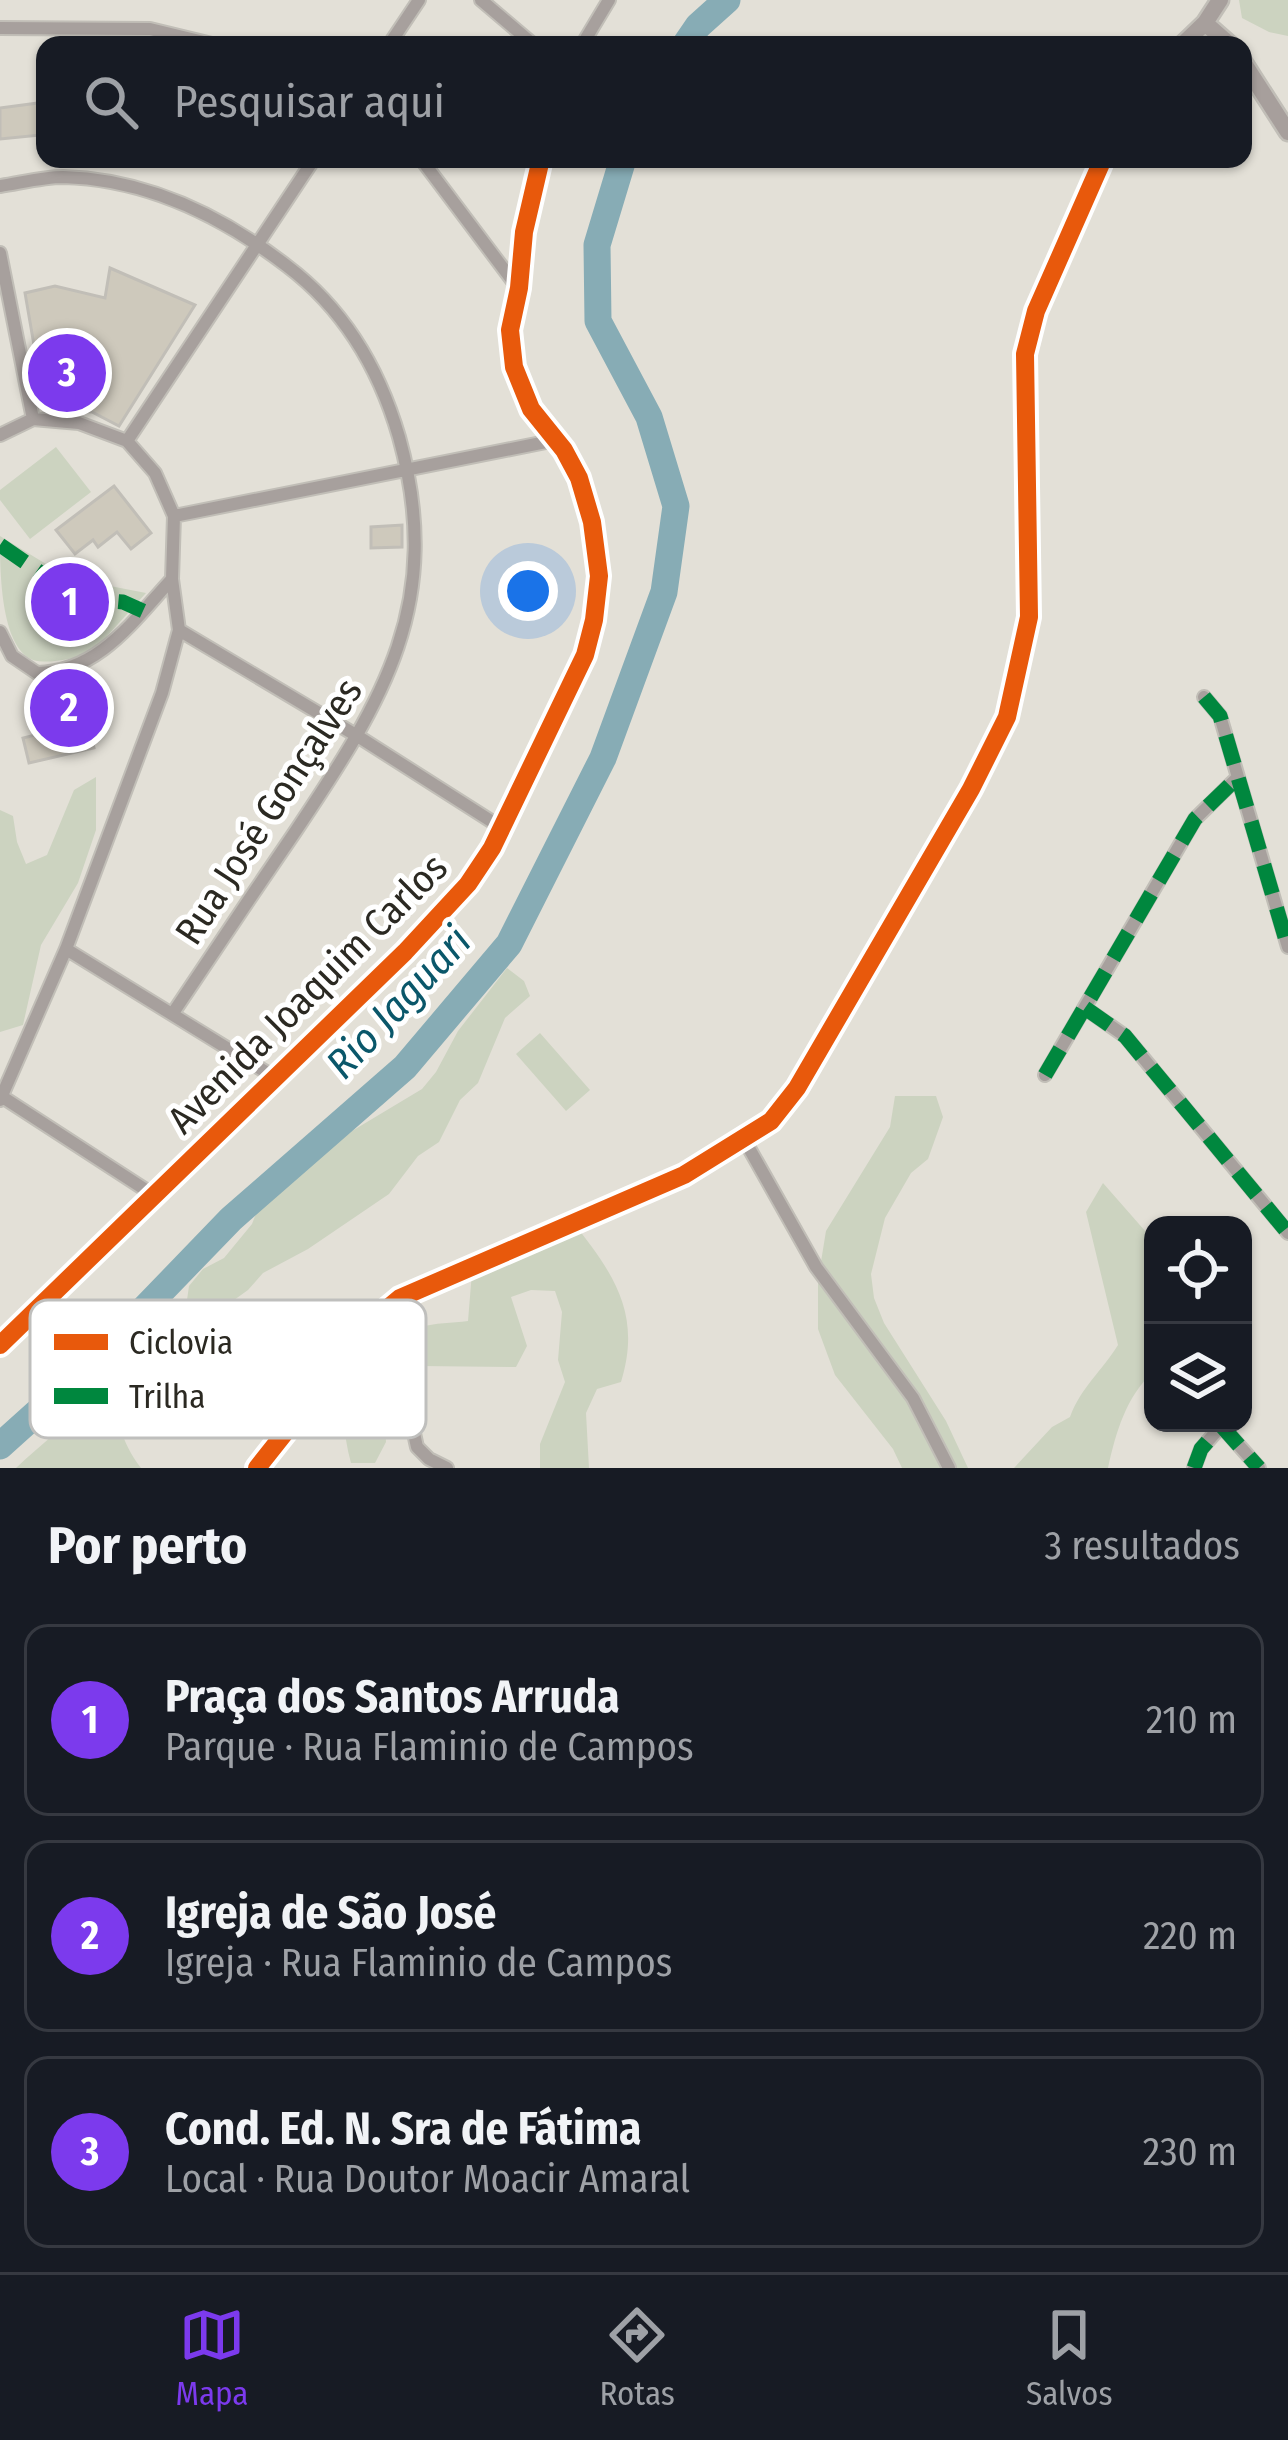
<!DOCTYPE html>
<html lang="pt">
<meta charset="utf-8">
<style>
body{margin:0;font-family:"Fira Sans Condensed",sans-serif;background:#242831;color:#f1f3f6}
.controls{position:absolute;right:36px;bottom:36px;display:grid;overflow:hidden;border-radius:24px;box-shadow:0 3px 9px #0004}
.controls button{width:108px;height:108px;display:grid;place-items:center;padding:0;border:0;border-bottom:3px solid #363941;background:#171b24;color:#f1f3f6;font:60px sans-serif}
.you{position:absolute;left:528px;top:591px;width:42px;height:42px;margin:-30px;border:9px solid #fff;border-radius:50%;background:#1a73e8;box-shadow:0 0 0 18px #1a73e833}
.badge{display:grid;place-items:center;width:78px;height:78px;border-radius:50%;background:#7c3aed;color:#fff;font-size:39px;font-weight:700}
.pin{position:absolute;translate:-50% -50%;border:6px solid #fff;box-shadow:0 3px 12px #0006}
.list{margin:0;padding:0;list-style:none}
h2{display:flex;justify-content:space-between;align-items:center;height:156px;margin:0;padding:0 48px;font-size:51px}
h2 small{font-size:39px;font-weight:400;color:#9ea1a6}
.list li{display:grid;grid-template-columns:78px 1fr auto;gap:36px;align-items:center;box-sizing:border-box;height:192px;margin:0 24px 24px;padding:0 24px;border:3px solid #363941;border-radius:24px}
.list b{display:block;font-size:45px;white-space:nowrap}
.list p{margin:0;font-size:39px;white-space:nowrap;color:#9ea1a6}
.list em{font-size:39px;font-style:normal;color:#9ea1a6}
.icon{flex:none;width:66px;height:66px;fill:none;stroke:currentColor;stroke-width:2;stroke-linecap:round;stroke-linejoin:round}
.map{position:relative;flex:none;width:1288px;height:1468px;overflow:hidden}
.search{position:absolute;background:#171b24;box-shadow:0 3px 9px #0004;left:36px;right:36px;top:36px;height:132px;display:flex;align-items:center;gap:30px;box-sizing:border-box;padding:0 42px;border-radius:24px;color:#9ea1a6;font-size:45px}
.sheet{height:804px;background:#171b24}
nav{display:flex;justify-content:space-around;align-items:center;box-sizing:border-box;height:168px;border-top:3px solid #363941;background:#171b24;font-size:33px;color:#9ea1a6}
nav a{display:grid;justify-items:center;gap:6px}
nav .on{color:#7c3aed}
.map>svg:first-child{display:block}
.green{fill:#ccd3c0}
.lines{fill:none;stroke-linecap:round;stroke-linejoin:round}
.river{stroke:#87acb5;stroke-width:27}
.building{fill:#cec9bc;stroke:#c1beb7;stroke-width:3}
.street-casing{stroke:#c1beb7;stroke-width:16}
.secondary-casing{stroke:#c1beb7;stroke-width:21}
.street{stroke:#a7a09d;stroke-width:12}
.secondary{stroke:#a79f9c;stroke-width:16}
.quiet{stroke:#00873e;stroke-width:15;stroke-dasharray:30 15;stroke-linecap:butt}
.cycleway-casing{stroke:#fff;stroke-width:26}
.cycleway{stroke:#e8590c;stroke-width:18}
.labels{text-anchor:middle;stroke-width:10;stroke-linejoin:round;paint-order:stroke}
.street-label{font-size:39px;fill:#2b2922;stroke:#fff}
.water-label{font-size:42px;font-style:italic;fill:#0a576a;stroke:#fff}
.key{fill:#fff;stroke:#bfbfbd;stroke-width:3}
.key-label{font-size:33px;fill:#2b2922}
</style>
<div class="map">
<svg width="1288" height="1468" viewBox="0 0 1288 1468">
<rect width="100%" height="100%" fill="#e3e0d7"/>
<!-- green -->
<path class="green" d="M 1239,0 L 1288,0 L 1288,36 L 1269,32 L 1242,18 Z
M 56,447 L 91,492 L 30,539 L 0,500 L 0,490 Z
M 0,536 L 69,578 L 146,593 L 90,655 C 73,657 50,665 33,660 C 0,647 0,569 0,536 Z
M 96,777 L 96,830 L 78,883 L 41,945 L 23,1025 L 0,1032 L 0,810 L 13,816 L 17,842 L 26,864 L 47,855 L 74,790 Z
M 507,968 L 524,981 L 530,996 L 505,1018 L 478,1083 L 460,1100 L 439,1142 L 418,1156 L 389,1194 L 308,1249 L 263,1273 L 248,1290 L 209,1318 L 185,1314 L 189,1286 L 203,1269 L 224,1258 L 252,1224 L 260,1203 L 352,1131 L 422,1089 L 436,1072 L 458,1031 Z
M 540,1033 L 590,1090 L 566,1111 L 516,1054 Z
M 895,1096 L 936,1096 L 943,1117 L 928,1159 L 911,1173 L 885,1218 L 871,1274 L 874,1298 L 884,1323 L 946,1421 L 968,1468 L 902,1468 L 893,1449 L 835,1375 L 818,1329 L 818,1280 L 826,1231 L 890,1127 Z
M 1103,1183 L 1153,1240 L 1153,1372 C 1126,1397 1116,1432 1108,1468 L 1014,1468 L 1052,1427 L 1070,1417 C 1081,1387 1102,1371 1118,1345 L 1086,1212 Z
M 572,1221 C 614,1274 642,1314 621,1382 L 597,1389 L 586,1413 L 589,1468 L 540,1468 L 540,1444 L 565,1382 L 558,1360 L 562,1312 L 555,1291 L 531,1290 L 511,1297 L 527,1346 L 516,1367 L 419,1366 L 398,1372 L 383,1393 L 386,1442 L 375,1463 L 351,1463 C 333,1399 351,1347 420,1327 C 435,1323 452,1323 468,1321 L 472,1272 C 505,1240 529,1234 572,1221 Z
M 96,1393 C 123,1420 119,1440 141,1468 L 16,1468 C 43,1442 72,1422 96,1393 Z"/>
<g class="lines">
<!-- river -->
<path class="river" d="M 685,45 L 698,26 L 727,0
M 0,1446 L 90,1365 L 231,1219 L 405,1067 L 509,944 L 603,758 L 664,592 L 676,506 L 649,417 L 598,321 L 597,245 L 623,159"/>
</g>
<!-- building -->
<path class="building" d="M 38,103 L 41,135 L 0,139 L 0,108 Z
M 110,268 L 195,305 L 119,426 L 92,412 L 45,409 L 25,293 L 55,286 L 105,298 Z
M 114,486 L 151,533 L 131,549 L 117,532 L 98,547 L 93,540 L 75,554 L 56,530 Z
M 402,525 L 402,547 L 371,548 L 371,527 Z
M 78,680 L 94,748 L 29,763 L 23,738 L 59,729 L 48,687 Z"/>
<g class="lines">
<defs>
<path id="street" d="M 481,0 L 534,45
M 0,28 L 150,29 L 216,45
M 389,45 L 419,0
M 582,45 L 609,0
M 421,159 L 518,288
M 0,186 C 20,183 43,177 63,177 C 146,179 222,216 287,266 C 344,309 379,368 399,437 C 445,603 384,699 295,832 C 254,892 213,953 173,1013
M 0,253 L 33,419
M 0,435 L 33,419 L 79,423 L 127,441 L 155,473 L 174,516 L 172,579 L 179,630 L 162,693 L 66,949 L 0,1100
M 127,441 L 314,159
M 174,516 L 556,440
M 179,630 L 359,737 L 502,828
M 0,632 L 12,656 L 37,673 C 99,672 133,621 172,579
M 1204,697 L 1220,716 L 1288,947
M 66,949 L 274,1077
M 1085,1008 L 1125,1036 L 1288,1233
M 1045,1075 L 1195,819 L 1238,777
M 1,1096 L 152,1194
M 745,1141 L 816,1267 L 913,1398 L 949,1468
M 387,1309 L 417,1447 L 429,1459 L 447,1468
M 0,1345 L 405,952 L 468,884 L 492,848 L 585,655 L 594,620 L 599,576 L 592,522 L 579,478 L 564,450 L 531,409 L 514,367 L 510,330 L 519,288 L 524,232 L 541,159
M 1219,1423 L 1259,1468
M 1194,1468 L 1201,1449 L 1221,1426"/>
<path id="secondary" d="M 1205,23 L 1230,45
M 1182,45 L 1205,23 L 1220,0
M 1243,62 L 1288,132
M 257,1468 L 376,1318 L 400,1298 L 684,1175 L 771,1121 L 797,1088 L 971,789 L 1007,717 L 1029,617 L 1025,354 L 1036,311 L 1103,159"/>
</defs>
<!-- street casing -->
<use href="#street" class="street-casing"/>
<!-- secondary casing -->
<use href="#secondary" class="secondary-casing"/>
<!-- street -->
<use href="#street" class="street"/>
<!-- secondary -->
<use href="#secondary" class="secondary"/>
<!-- quiet -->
<path class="quiet" d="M 0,545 L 77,598 L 123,602 L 143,611
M 1204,697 L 1220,716 L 1288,947
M 1085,1008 L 1125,1036 L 1288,1233
M 1045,1075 L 1195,819 L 1238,777
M 1219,1423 L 1259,1468
M 1194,1468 L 1201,1449 L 1221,1426"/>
<defs>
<path id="cycleway" d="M 0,1345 L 405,952 L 468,884 L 492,848 L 585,655 L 594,620 L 599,576 L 592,522 L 579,478 L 564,450 L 531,409 L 514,367 L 510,330 L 519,288 L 524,232 L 541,159
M 257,1468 L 376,1318 L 400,1298 L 684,1175 L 771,1121 L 797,1088 L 971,789 L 1007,717 L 1029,617 L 1025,354 L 1036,311 L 1103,159"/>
</defs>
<!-- cycleway casing -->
<use href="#cycleway" class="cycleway-casing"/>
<!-- cycleway -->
<use href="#cycleway" class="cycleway"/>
</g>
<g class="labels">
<!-- street labels -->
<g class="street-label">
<text transform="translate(268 811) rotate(-57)" y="14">Rua José Gonçalves</text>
<text transform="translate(307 993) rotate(-45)" y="14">Avenida Joaquim Carlos</text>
</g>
<!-- water labels -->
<g class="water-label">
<text transform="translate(398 1002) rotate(-47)" y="15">Rio Jaguari</text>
</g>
</g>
<!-- legend -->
<rect x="30" y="1300" width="396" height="138" rx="18" class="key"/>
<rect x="54" y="1334" width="54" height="16" fill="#e8590c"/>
<rect x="54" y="1388" width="54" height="16" fill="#00873e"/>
<g class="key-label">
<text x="129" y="1354">Ciclovia</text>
<text x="129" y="1408">Trilha</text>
</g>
</svg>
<div class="controls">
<button><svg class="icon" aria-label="locate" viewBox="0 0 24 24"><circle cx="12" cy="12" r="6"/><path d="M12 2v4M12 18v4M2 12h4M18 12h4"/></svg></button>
<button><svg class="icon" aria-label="layers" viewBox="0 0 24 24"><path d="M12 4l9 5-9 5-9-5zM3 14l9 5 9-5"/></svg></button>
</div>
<div class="you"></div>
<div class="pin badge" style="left:70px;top:602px">1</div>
<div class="pin badge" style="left:69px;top:708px">2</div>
<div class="pin badge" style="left:67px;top:373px">3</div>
<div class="search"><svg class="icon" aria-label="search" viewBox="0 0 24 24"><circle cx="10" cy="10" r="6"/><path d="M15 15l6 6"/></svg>Pesquisar aqui</div>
</div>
<section class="sheet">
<h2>Por perto<small>3 resultados</small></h2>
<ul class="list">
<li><span class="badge">1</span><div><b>Praça dos Santos Arruda</b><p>Parque · Rua Flaminio de Campos</p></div><em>210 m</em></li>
<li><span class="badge">2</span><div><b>Igreja de São José</b><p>Igreja · Rua Flaminio de Campos</p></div><em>220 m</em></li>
<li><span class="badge">3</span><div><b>Cond. Ed. N. Sra de Fátima</b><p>Local · Rua Doutor Moacir Amaral</p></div><em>230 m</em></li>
</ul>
</section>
<nav>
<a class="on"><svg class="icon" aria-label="map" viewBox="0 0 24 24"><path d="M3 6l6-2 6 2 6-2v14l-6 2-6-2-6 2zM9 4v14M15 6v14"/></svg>Mapa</a>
<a><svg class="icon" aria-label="directions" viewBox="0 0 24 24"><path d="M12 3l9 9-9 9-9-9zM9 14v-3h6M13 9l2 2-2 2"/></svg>Rotas</a>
<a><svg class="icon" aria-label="saved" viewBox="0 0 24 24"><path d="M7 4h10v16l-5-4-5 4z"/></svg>Salvos</a>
</nav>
